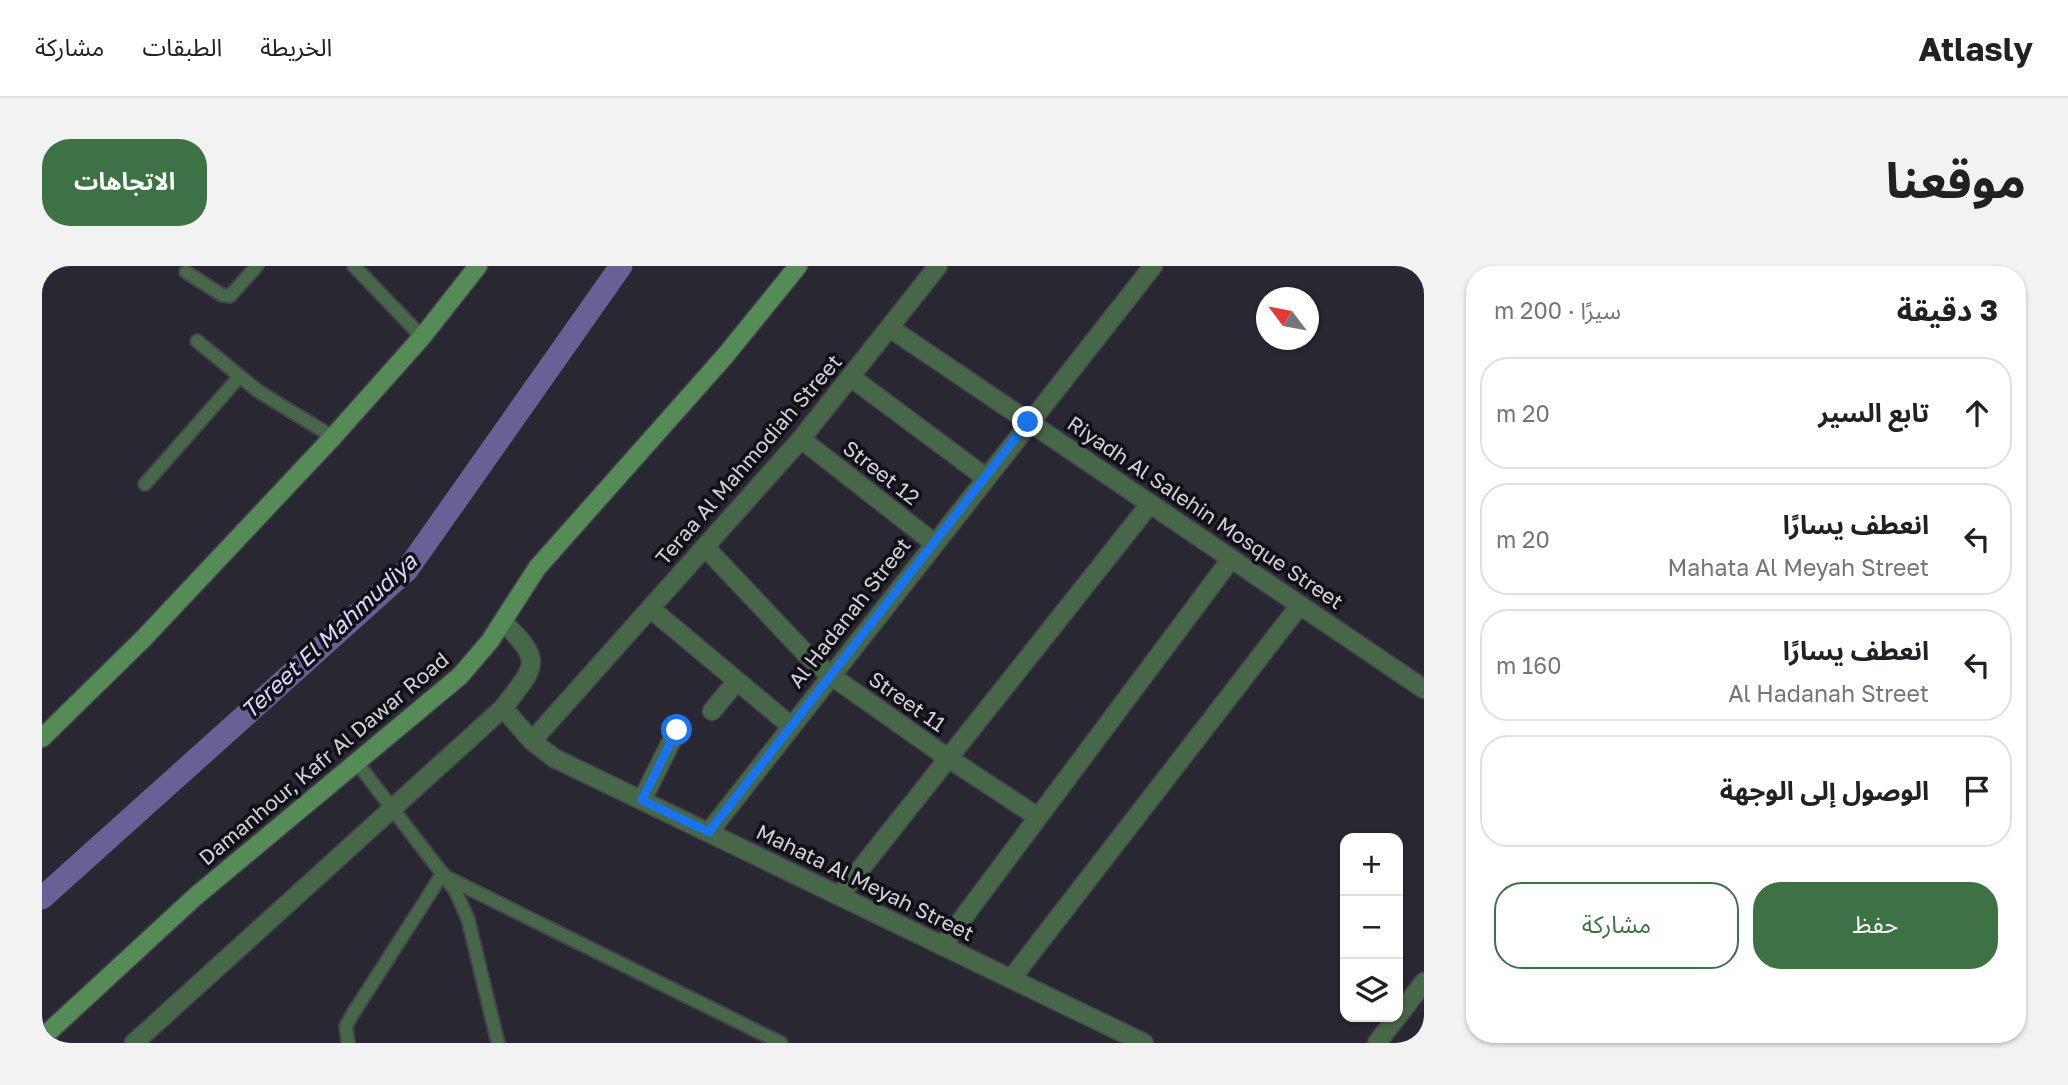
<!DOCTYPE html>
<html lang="ar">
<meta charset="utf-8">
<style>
body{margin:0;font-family:"Golos Text","Noto Sans Arabic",sans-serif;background:#f2f2f2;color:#202124;direction:rtl}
.controls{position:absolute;right:21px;bottom:21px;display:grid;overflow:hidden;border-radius:14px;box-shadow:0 2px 5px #0004}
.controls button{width:63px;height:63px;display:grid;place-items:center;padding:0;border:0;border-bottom:2px solid #e0e0e0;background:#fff;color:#202124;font:35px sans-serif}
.compass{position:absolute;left:1214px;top:21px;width:63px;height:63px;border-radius:50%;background:#fff;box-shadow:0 2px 5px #0004;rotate:302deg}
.stop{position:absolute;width:21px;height:21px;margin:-16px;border:5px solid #1a73e8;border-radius:50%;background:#fff}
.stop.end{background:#1a73e8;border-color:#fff;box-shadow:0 2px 7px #0008}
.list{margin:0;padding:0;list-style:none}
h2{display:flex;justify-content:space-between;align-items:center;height:91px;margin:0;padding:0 28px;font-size:30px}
h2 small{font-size:23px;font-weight:400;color:#757577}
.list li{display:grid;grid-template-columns:46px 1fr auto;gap:21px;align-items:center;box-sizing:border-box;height:112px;margin:0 14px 14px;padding:0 14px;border:2px solid #e0e0e0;border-radius:28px}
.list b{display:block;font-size:26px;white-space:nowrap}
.list p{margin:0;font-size:23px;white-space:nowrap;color:#757577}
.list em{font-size:23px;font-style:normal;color:#757577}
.actions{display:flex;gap:14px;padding:21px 28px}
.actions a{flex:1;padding:16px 0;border:2px solid #3d7244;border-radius:28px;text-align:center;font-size:24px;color:#3d7244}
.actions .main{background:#3d7244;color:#fff}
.icon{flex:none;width:38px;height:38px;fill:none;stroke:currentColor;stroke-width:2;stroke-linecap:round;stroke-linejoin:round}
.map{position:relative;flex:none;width:1382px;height:777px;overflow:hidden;direction:ltr;border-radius:28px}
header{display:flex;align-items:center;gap:42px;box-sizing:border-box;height:98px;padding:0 35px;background:#fff;border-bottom:2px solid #e0e0e0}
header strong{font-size:33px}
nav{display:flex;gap:38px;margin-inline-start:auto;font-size:24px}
.intro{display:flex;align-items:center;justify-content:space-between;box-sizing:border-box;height:168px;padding:0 42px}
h1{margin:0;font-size:49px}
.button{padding:18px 32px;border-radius:28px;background:#3d7244;color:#fff;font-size:24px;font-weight:700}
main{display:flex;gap:42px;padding:0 42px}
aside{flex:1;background:#fff;border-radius:28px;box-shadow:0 2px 5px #0004}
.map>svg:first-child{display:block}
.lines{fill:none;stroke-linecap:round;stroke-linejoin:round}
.canal{stroke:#6a6095;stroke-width:23}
.service-casing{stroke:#43424d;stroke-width:16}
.minor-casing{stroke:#43424d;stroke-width:21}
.secondary-casing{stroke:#43424d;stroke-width:21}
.service{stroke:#476848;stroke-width:12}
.minor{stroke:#476848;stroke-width:18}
.secondary{stroke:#558b57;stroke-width:18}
.route{stroke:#1a73e8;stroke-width:9}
.labels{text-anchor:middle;stroke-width:7;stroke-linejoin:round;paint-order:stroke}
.street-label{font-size:21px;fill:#d2d1d9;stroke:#111016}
.water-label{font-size:23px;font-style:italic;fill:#dbd7f8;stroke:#111016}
</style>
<header>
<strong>Atlasly</strong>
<nav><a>الخريطة</a><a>الطبقات</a><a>مشاركة</a></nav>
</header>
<div class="intro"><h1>موقعنا</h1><a class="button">الاتجاهات</a></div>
<main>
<aside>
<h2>3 دقيقة<small>سيرًا · 200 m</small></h2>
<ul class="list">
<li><svg class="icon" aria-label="ahead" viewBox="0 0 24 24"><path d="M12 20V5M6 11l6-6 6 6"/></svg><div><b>تابع السير</b></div><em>20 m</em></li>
<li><svg class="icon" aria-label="left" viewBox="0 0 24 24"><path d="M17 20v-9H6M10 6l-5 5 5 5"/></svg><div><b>انعطف يسارًا</b><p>Mahata Al Meyah Street</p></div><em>20 m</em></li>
<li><svg class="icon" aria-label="left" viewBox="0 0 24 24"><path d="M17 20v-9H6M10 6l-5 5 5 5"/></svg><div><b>انعطف يسارًا</b><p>Al Hadanah Street</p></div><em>160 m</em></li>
<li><svg class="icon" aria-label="arrive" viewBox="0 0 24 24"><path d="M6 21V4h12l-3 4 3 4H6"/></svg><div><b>الوصول إلى الوجهة</b></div></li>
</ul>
<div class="actions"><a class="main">حفظ</a><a>مشاركة</a></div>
</aside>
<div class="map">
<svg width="1382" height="777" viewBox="0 0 1382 777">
<rect width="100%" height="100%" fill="#282732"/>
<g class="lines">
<!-- canal -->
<path class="canal" d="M 0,632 L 365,304 L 579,0"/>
<defs>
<path id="service" d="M 312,0 L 380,71
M 144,6 L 180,29 L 188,30 L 215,0
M 155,75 L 216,125 L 291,171
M 103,218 L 198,110
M 316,498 L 413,624 L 426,653 L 456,777
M 404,611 L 739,777
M 306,777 L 304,760 L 310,749 L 401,607"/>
<path id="minor" d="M 848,62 L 1382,423
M 810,112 L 943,211
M 759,173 L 892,277
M 663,281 L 765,389 L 788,409 L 906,492 L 996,551
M 608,342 L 749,460
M 461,442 L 490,475 L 512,492 L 1102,777
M 670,445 L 695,415
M 490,475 L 759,173 L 896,0
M 600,534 L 635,464
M 667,566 L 1111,0
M 797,630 L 1108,238
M 900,680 L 1189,293
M 969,713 L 1258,339
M 1356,750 L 1382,716
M 92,777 L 461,442 C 493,400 503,396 461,356
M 1335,777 L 1355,751"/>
<path id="secondary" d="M 0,472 L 102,372 L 291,171 L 380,71 L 436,0
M 0,772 L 154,630 L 418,410 L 448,375 L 495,302 L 683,90 L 756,0"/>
</defs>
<!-- service casing -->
<use href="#service" class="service-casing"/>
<!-- minor casing -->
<use href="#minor" class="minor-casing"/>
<!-- secondary casing -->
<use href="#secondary" class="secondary-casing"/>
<!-- service -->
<use href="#service" class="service"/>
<!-- minor -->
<use href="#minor" class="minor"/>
<!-- secondary -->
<use href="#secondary" class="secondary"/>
</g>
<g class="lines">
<!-- route -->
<path class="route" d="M 635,464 L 600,534 L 667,566 L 986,156"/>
</g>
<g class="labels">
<!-- street labels -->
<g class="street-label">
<text transform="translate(707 194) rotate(-49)" y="7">Teraa Al Mahmodiah Street</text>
<text transform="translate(839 207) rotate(38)" y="7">Street 12</text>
<text transform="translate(1163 247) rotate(34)" y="7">Riyadh Al Salehin Mosque Street</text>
<text transform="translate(808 347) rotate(-52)" y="7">Al Hadanah Street</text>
<text transform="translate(865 436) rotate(35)" y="7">Street 11</text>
<text transform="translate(282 493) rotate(-40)" y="7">Damanhour, Kafr Al Dawar Road</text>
<text transform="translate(823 617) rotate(26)" y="7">Mahata Al Meyah Street</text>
</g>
<!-- water labels -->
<g class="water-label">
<text transform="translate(287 370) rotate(-43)" y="8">Tereet El Mahmudiya</text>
</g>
</g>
</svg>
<div class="controls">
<button>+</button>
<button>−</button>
<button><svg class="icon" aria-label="layers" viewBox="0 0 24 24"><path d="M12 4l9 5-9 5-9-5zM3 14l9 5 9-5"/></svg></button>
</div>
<svg class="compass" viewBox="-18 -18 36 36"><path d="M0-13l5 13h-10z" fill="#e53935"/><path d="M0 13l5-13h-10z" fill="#757577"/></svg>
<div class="stop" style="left:635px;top:464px"></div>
<div class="stop end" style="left:986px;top:156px"></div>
</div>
</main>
